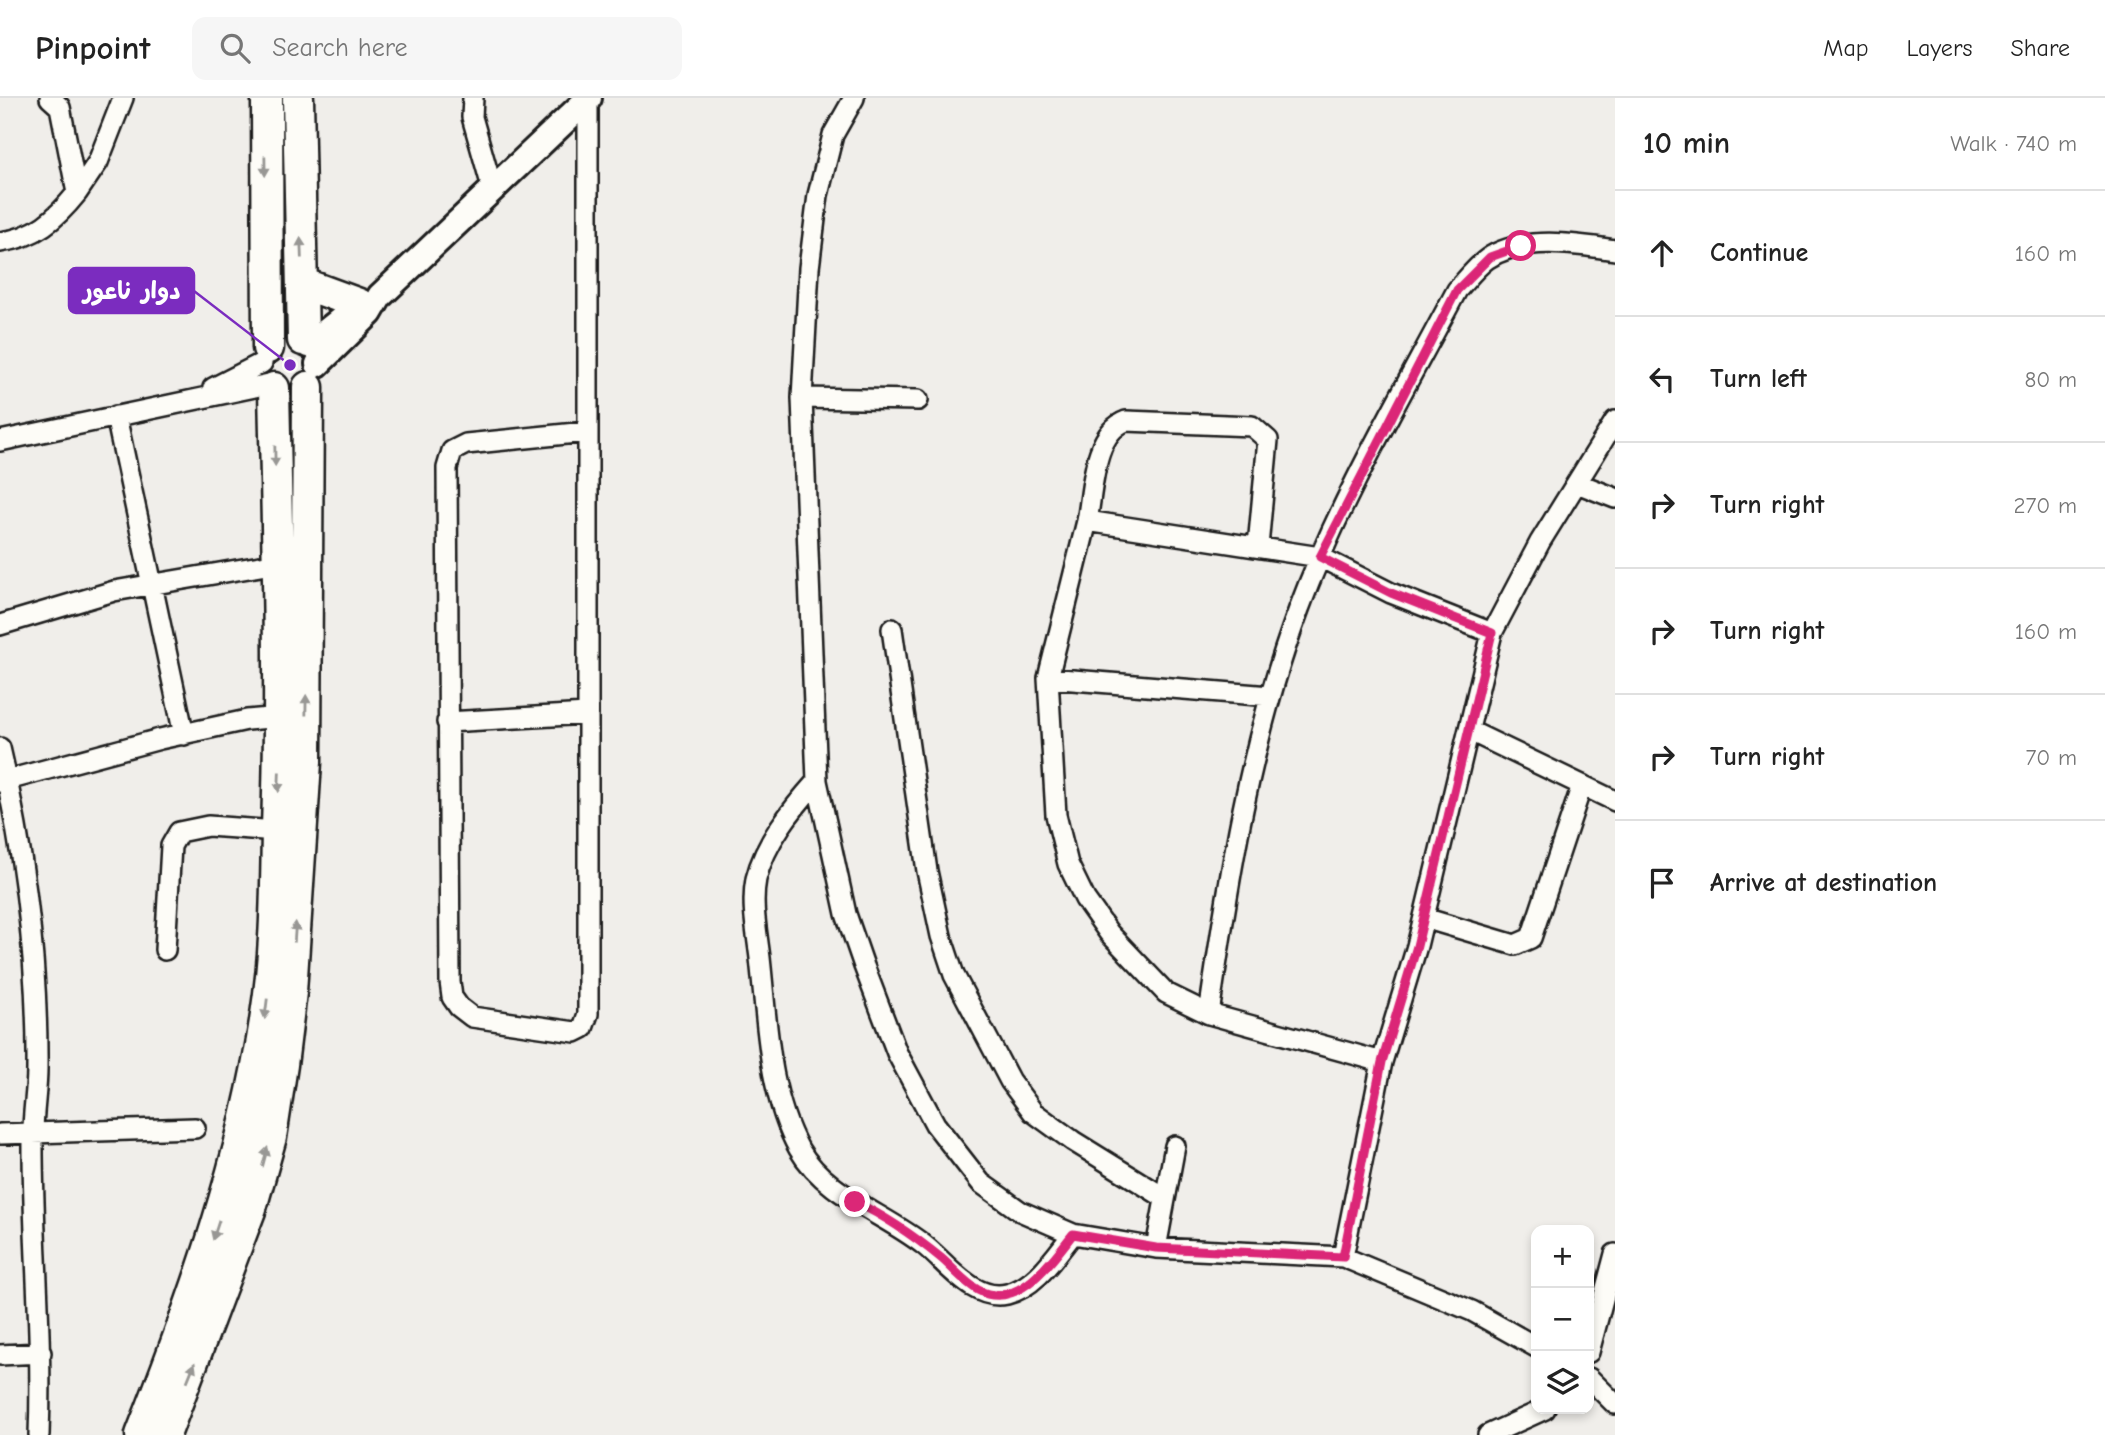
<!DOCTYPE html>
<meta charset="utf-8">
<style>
body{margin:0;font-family:"Comic Neue","Playpen Sans Arabic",sans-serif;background:#f6f6f6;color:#222}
.controls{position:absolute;right:21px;bottom:21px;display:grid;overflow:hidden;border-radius:14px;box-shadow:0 4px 10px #0003}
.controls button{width:63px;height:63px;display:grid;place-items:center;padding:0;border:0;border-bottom:2px solid #e0e0e0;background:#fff;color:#222;font:35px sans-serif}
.stop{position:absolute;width:21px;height:21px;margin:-16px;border:5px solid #db2777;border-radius:50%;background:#fff}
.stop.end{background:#db2777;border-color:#fff;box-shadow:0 2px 7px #0008}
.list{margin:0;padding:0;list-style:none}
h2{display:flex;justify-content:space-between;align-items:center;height:91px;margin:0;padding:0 28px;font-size:30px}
h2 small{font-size:23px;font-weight:400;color:#767676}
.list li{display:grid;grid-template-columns:46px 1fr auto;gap:21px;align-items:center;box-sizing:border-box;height:126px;padding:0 28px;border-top:2px solid #e0e0e0}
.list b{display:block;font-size:26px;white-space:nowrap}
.list em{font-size:23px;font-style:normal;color:#767676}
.icon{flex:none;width:38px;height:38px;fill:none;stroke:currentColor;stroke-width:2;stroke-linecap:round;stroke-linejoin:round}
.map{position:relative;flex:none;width:1615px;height:1337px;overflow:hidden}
header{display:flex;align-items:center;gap:42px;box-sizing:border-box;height:98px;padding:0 35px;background:#fff;border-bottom:2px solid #e0e0e0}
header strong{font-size:33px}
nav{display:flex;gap:38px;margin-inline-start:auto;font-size:24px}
.search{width:490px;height:63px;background:#f6f6f6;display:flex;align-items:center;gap:18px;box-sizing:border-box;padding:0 24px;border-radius:14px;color:#767676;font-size:26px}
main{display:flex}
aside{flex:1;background:#fff}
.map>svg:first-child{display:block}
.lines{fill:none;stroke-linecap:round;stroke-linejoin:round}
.minor-casing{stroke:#1c1c1c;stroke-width:24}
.tertiary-casing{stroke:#1c1c1c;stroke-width:30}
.primary-casing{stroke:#1c1c1c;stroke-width:35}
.minor{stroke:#fdfcf7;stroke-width:19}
.tertiary{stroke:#fdfcf7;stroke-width:24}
.primary{stroke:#fdfcf7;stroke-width:30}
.oneway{fill:#989794}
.route{stroke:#db2777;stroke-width:9}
.leader{fill:none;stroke:#7b2cbf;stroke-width:2.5}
.callout-dot{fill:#7b2cbf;stroke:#fdfcf7;stroke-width:2.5}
.callout{fill:#7b2cbf;stroke:#7b2cbf;stroke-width:2.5}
.callout-label{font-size:24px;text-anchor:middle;font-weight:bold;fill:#fff}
</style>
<header>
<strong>Pinpoint</strong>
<div class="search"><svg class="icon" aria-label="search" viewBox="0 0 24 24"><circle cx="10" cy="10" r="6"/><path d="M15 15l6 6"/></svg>Search here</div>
<nav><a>Map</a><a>Layers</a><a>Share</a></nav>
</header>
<main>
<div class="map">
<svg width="1615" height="1337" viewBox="0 0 1615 1337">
<rect width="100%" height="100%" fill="#f0eeea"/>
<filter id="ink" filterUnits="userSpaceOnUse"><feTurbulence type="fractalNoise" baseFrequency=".0143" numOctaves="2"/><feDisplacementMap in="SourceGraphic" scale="14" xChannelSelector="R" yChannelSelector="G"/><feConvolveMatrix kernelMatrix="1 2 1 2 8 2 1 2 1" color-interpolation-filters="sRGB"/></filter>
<g filter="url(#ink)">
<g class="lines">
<defs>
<path id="minor" d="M 473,0 L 472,19 L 493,93
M 854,0 L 833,37 L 818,97 L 809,170 L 802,300 L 817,683 L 846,816 L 864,868 L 897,955 L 935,1026 L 981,1085 L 1020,1113 L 1073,1136 L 1156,1150 L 1343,1159 L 1472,1213 L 1536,1249
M 77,95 L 98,64 L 123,0
M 0,144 C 35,140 56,121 77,95 L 60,9 L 50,0
M 213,290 L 262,265
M 802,300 L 918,302
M 116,318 L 184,637
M 586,334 L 466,346 L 452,353 L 447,370 L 450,884 L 452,899 L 459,909 L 472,919 L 575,934 L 583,930 L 588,916 L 588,1
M 0,343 L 269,286
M 1577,385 L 1615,400
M 1087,423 C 1093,392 1093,335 1126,323 L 1252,328 L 1268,342 L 1258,448
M 0,527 L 114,493 L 278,465
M 892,531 L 927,773 L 941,838 L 954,877 L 1010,983 L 1033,1014 L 1073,1043 L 1165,1100
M 1048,580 L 1270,598
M 447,624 L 587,616
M 1470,633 L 1615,703
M 0,650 C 24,754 38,864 37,971 C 37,992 33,1013 33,1035 C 32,1135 43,1236 39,1337
M 817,683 C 792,711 765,744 756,781 C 751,806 757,835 760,860 C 767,922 768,995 799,1051 C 826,1098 884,1115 924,1147 C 947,1165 974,1204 1007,1196 C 1036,1189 1055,1158 1073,1136
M 0,684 L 160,641 L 247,622 L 281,619
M 1424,820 L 1515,847 L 1531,840 L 1582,687
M 165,852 L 171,748 L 179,734 L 208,728 L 277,733
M 1209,916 C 1229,778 1250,642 1299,511 C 1340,401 1402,296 1457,192 C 1467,181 1475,170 1487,161 C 1521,137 1577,146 1615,152
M 1382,964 L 1209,916 L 1166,895 L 1109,835 L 1085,801 L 1068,766 L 1056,717 L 1048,580 L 1087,423 L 1320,459 L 1391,495 L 1492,535
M 0,1036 L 195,1030
M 1156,1150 L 1175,1048
M 1343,1159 L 1382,964 L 1417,848 L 1492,535 L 1540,444 L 1615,323
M 1589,1254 L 1615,1156
M 0,1257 L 41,1255
M 1589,1280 L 1615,1306
M 1488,1337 L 1545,1311"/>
<path id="tertiary" d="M 309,247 L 360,206
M 318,266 L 370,215 L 380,198 L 589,0"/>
<path id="primary" d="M 267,0 L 268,250
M 298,0 L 303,242
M 302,185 L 359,206
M 141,1337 C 195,1200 244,1063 266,917 C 276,855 276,792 277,730 C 282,583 277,437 274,290
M 165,1337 L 251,1110 L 271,1039 L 282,967 L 291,894 L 306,664 L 308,289"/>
</defs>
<!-- minor casing -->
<use href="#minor" class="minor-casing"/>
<!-- tertiary casing -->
<use href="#tertiary" class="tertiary-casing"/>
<!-- primary casing -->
<use href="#primary" class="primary-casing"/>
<!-- minor -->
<use href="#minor" class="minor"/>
<!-- tertiary -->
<use href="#tertiary" class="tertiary"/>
<!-- primary -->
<use href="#primary" class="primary"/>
</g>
<!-- one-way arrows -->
<defs><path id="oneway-solid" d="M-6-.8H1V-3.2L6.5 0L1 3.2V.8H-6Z" transform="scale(1.75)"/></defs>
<g class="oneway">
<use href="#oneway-solid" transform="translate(265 68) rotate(89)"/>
<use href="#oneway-solid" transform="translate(301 150) rotate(-92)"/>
<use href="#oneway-solid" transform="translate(275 358) rotate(89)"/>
<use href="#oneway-solid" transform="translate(306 607) rotate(-89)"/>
<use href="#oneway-solid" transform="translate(279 684) rotate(92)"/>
<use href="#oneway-solid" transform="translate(295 834) rotate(-86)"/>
<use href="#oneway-solid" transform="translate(266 911) rotate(97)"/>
<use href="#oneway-solid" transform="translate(265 1059) rotate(-75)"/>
<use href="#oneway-solid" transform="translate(216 1132) rotate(108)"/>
<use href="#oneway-solid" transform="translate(191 1274) rotate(-68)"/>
</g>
</g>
<g class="lines" filter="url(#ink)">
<!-- route -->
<path class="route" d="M 855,1104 C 887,1119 914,1138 941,1160 C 954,1171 964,1184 978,1192 C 1018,1214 1052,1162 1073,1136 L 1156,1150 L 1343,1159 L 1382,964 L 1417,848 L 1492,535 L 1391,495 L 1320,459 L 1457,192 L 1490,159 L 1521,148"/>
</g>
<!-- callouts -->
<path class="leader" d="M290 267L194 193"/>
<circle class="callout-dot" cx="290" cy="267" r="7"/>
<rect class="callout" x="69" y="170" width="125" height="45" rx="7"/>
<g class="callout-label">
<text x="132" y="201">دوار ناعور</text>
</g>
</svg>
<div class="controls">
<button>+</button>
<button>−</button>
<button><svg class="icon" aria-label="layers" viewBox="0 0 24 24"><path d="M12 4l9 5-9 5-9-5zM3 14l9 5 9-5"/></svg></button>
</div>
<div class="stop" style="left:1521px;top:148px"></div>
<div class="stop end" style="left:855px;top:1104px"></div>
</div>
<aside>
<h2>10 min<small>Walk · 740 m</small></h2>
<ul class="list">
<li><svg class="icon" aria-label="ahead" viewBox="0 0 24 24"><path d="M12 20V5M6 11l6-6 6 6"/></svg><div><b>Continue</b></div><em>160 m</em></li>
<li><svg class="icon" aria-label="left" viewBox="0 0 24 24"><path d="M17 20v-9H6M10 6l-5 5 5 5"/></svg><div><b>Turn left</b></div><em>80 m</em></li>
<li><svg class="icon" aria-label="right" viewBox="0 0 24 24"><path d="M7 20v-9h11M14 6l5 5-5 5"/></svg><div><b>Turn right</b></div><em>270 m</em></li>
<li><svg class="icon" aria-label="right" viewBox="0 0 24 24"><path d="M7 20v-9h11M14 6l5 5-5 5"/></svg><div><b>Turn right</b></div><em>160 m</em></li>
<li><svg class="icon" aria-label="right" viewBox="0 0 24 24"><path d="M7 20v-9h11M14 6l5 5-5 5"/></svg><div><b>Turn right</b></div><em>70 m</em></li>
<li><svg class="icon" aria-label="arrive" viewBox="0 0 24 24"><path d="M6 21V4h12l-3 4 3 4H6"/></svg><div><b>Arrive at destination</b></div></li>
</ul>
</aside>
</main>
